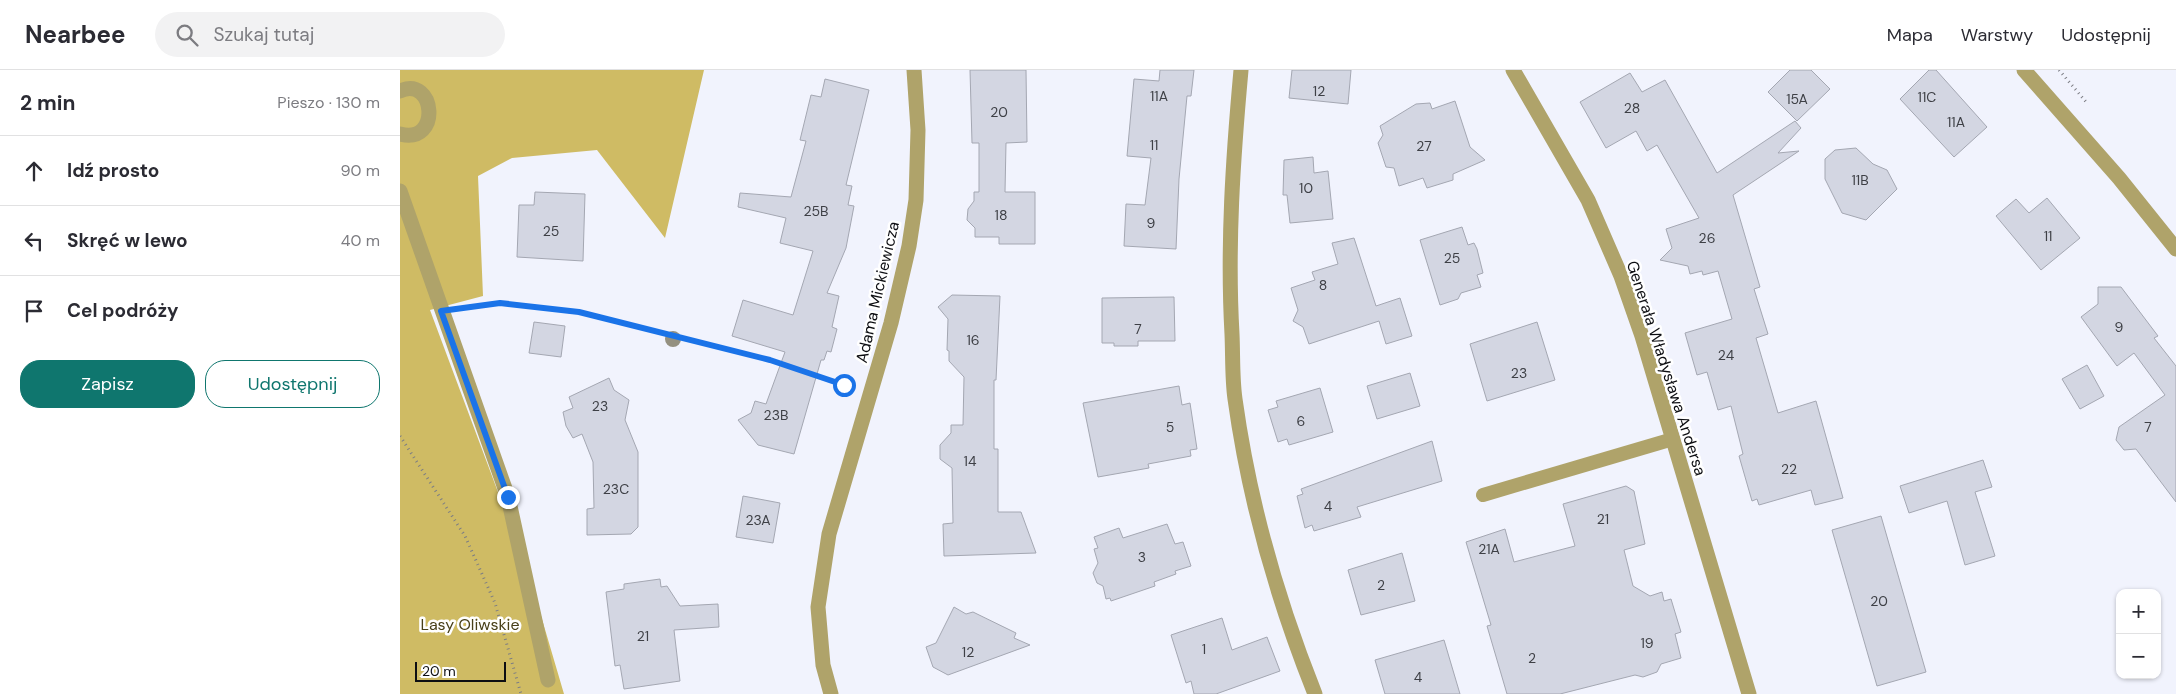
<!DOCTYPE html>
<html lang="pl">
<meta charset="utf-8">
<style>
body{margin:0;font-family:"DM Sans",sans-serif;background:#f2f2f3;color:#2b2b33}
.controls{position:absolute;right:15px;bottom:15px;display:grid;overflow:hidden;border-radius:10px;box-shadow:0 1px 4px #0004}
.controls button{width:45px;height:45px;display:grid;place-items:center;padding:0;border:0;border-bottom:1px solid #e1e1e2;background:#fff;color:#2b2b33;font:25px sans-serif}
.scale{position:absolute;left:15px;bottom:12px;width:91px;box-sizing:border-box;padding-left:5px;border:2px solid #0d0e12;border-top:0;font-size:14px;line-height:18px;white-space:nowrap;color:#0d0e12;-webkit-text-stroke:4px #fff;paint-order:stroke}
.stop{position:absolute;width:15px;height:15px;margin:-11px;border:4px solid #1a73e8;border-radius:50%;background:#fff}
.stop.end{background:#1a73e8;border-color:#fff;box-shadow:0 1px 5px #0008}
.list{margin:0;padding:0;list-style:none}
h2{display:flex;justify-content:space-between;align-items:center;height:65px;margin:0;padding:0 20px;font-size:21px}
h2 small{font-size:16px;font-weight:400;color:#7c7c81}
.list li{display:grid;grid-template-columns:32px 1fr auto;gap:15px;align-items:center;box-sizing:border-box;height:70px;padding:0 20px;border-top:1px solid #e1e1e2}
.list b{display:block;font-size:19px;white-space:nowrap}
.list em{font-size:16px;font-style:normal;color:#7c7c81}
.actions{display:flex;gap:10px;padding:15px 20px}
.actions a{flex:1;padding:11px 0;border:1px solid #0f766e;border-radius:20px;text-align:center;font-size:18px;color:#0f766e}
.actions .main{background:#0f766e;color:#fff}
.icon{flex:none;width:28px;height:28px;fill:none;stroke:currentColor;stroke-width:2;stroke-linecap:round;stroke-linejoin:round}
.map{position:relative;flex:none;width:1776px;height:624px;overflow:hidden}
header{display:flex;align-items:center;gap:30px;box-sizing:border-box;height:70px;padding:0 25px;background:#fff;border-bottom:1px solid #e1e1e2}
header strong{font-size:24px}
nav{display:flex;gap:28px;margin-inline-start:auto;font-size:18px}
.search{width:350px;height:45px;background:#f2f2f3;display:flex;align-items:center;gap:12px;box-sizing:border-box;padding:0 18px;border-radius:28px;color:#7c7c81;font-size:19px}
main{display:flex}
aside{flex:1;background:#fff}
.map>svg:first-child{display:block}
.forest{fill:#cfbb64}
.building{fill:#d3d6e2;stroke:#a4a7b2}
.lines{fill:none;stroke-linecap:round;stroke-linejoin:round}
.path{stroke:#7c7d84;stroke-width:3;stroke-dasharray:1 4;stroke-linecap:butt}
.lane{stroke:#afa36a;stroke-width:14}
.street{stroke:#afa36a;stroke-width:15}
.tree{fill:#949080}
.route{stroke:#1a73e8;stroke-width:6}
.labels{text-anchor:middle;stroke-width:5;stroke-linejoin:round;paint-order:stroke}
.number-label{font-size:14px;fill:#3e4046}
.street-label{font-size:16px;fill:#0d0e12;stroke:#fff}
.park-label{font-size:16px;fill:#483f19;stroke:#fff}
</style>
<header>
<strong>Nearbee</strong>
<div class="search"><svg class="icon" aria-label="search" viewBox="0 0 24 24"><circle cx="10" cy="10" r="6"/><path d="M15 15l6 6"/></svg>Szukaj tutaj</div>
<nav><a>Mapa</a><a>Warstwy</a><a>Udostępnij</a></nav>
</header>
<main>
<aside>
<h2>2 min<small>Pieszo · 130 m</small></h2>
<ul class="list">
<li><svg class="icon" aria-label="ahead" viewBox="0 0 24 24"><path d="M12 20V5M6 11l6-6 6 6"/></svg><div><b>Idź prosto</b></div><em>90 m</em></li>
<li><svg class="icon" aria-label="left" viewBox="0 0 24 24"><path d="M17 20v-9H6M10 6l-5 5 5 5"/></svg><div><b>Skręć w lewo</b></div><em>40 m</em></li>
<li><svg class="icon" aria-label="arrive" viewBox="0 0 24 24"><path d="M6 21V4h12l-3 4 3 4H6"/></svg><div><b>Cel podróży</b></div></li>
</ul>
<div class="actions"><a class="main">Zapisz</a><a>Udostępnij</a></div>
</aside>
<div class="map">
<svg width="1776" height="624" viewBox="0 0 1776 624">
<rect width="100%" height="100%" fill="#f1f3fd"/>
<!-- forest -->
<path class="forest" d="M 0,0 L 304,0 L 265,168 L 197,80 L 112,88 L 78,106 L 83,226 L 30,240 L 129,505 L 164,624 L 0,624 Z"/>
<!-- building -->
<path class="building" d="M 570,0 L 626,0 L 627,72 L 606,73 L 605,122 L 635,122 L 635,174 L 599,174 L 599,167 L 575,167 L 575,158 L 567,150 L 568,139 L 574,131 L 574,122 L 579,122 L 579,73 L 572,73 Z
M 760,0 L 794,0 L 791,26 L 787,26 L 779,109 L 776,179 L 724,176 L 726,134 L 745,135 L 751,88 L 727,86 L 734,9 L 759,11 Z
M 892,0 L 951,0 L 948,34 L 889,28 Z
M 1390,0 L 1411,0 L 1430,19 L 1397,51 L 1368,22 Z
M 1529,0 L 1536,0 L 1587,57 L 1554,87 L 1500,29 Z
M 1230,3 L 1242,22 L 1265,10 L 1317,103 L 1395,51 L 1401,58 L 1378,83 L 1399,81 L 1333,125 L 1360,217 L 1354,219 L 1368,264 L 1356,268 L 1378,343 L 1416,331 L 1443,428 L 1415,435 L 1411,420 L 1359,435 L 1357,429 L 1352,431 L 1339,386 L 1343,384 L 1331,336 L 1318,340 L 1307,302 L 1297,305 L 1285,263 L 1332,249 L 1318,201 L 1303,205 L 1302,201 L 1290,204 L 1288,196 L 1260,190 L 1272,178 L 1266,159 L 1299,148 L 1257,75 L 1247,81 L 1236,61 L 1206,78 L 1180,32 Z
M 425,9 L 469,20 L 446,115 L 452,116 L 448,135 L 454,136 L 446,178 L 427,223 L 439,226 L 432,257 L 437,259 L 431,282 L 427,281 L 424,290 L 421,290 L 394,384 L 358,375 L 338,350 L 351,343 L 355,331 L 366,334 L 385,282 L 332,266 L 343,230 L 393,245 L 413,181 L 380,173 L 386,148 L 338,137 L 340,123 L 391,127 L 406,71 L 400,70 L 411,25 L 421,27 Z
M 1055,31 L 1070,77 L 1085,90 L 1053,104 L 1053,110 L 1027,118 L 1023,108 L 999,116 L 994,98 L 986,97 L 978,73 L 983,65 L 980,56 L 1016,34 L 1030,33 L 1032,39 Z
M 1456,78 L 1473,94 L 1487,100 L 1497,119 L 1466,150 L 1442,143 L 1425,109 L 1425,89 L 1435,80 Z
M 913,87 L 914,103 L 928,101 L 933,149 L 890,153 L 887,125 L 883,125 L 884,90 Z
M 135,122 L 185,124 L 183,191 L 117,187 L 119,135 L 134,135 Z
M 1647,128 L 1680,168 L 1641,200 L 1596,146 L 1616,129 L 1629,143 Z
M 1062,157 L 1068,175 L 1074,173 L 1077,179 L 1083,203 L 1077,205 L 1081,217 L 1061,223 L 1058,229 L 1040,235 L 1020,170 Z
M 954,168 L 976,236 L 1000,228 L 1012,266 L 986,274 L 979,251 L 909,274 L 903,257 L 893,251 L 898,240 L 891,218 L 915,210 L 912,202 L 938,194 L 932,173 Z
M 1698,217 L 1721,217 L 1758,266 L 1754,268 L 1776,296 L 1776,432 L 1736,379 L 1724,380 L 1716,370 L 1719,357 L 1765,325 L 1734,283 L 1717,296 L 1681,247 L 1698,234 Z
M 552,225 L 600,226 L 596,310 L 594,310 L 594,379 L 598,379 L 598,442 L 621,442 L 636,483 L 544,486 L 543,454 L 553,453 L 552,398 L 540,389 L 540,375 L 551,363 L 551,355 L 563,355 L 564,307 L 549,291 L 549,281 L 547,280 L 548,249 L 538,237 Z
M 774,227 L 775,271 L 738,271 L 738,276 L 714,276 L 714,273 L 702,273 L 702,228 Z
M 134,252 L 165,256 L 161,287 L 129,283 Z
M 1137,252 L 1155,310 L 1087,331 L 1070,274 Z
M 1687,295 L 1704,326 L 1680,339 L 1662,309 Z
M 1010,303 L 1020,336 L 977,349 L 967,316 Z
M 209,308 L 214,320 L 229,330 L 225,350 L 238,382 L 238,457 L 231,464 L 187,465 L 187,439 L 194,438 L 193,392 L 182,364 L 173,368 L 166,356 L 163,342 L 173,338 L 169,327 Z
M 779,316 L 782,335 L 790,333 L 797,379 L 790,380 L 791,386 L 748,394 L 749,398 L 698,407 L 683,333 Z
M 920,318 L 933,362 L 889,375 L 887,369 L 878,372 L 868,340 L 878,337 L 876,331 Z
M 1032,371 L 1042,411 L 957,437 L 961,447 L 914,461 L 912,455 L 905,458 L 897,426 L 903,424 L 901,419 Z
M 1583,390 L 1592,417 L 1575,422 L 1595,486 L 1565,495 L 1547,431 L 1509,443 L 1500,416 Z
M 1226,416 L 1234,421 L 1245,474 L 1224,480 L 1233,516 L 1250,526 L 1262,522 L 1264,531 L 1271,529 L 1281,562 L 1275,564 L 1281,588 L 1261,594 L 1257,602 L 1243,607 L 1235,605 L 1160,624 L 1107,624 L 1087,556 L 1091,555 L 1066,472 L 1105,459 L 1114,492 L 1175,476 L 1163,434 Z
M 343,426 L 380,433 L 373,473 L 336,467 Z
M 1481,446 L 1526,602 L 1477,616 L 1432,460 Z
M 767,454 L 775,474 L 783,472 L 791,496 L 775,501 L 776,504 L 754,512 L 755,516 L 711,531 L 710,528 L 706,529 L 703,516 L 697,513 L 693,503 L 698,493 L 694,479 L 698,478 L 694,467 L 719,458 L 723,468 Z
M 1002,483 L 1015,531 L 961,545 L 948,500 Z
M 260,509 L 261,517 L 267,516 L 280,536 L 318,534 L 319,557 L 274,560 L 280,611 L 224,619 L 220,595 L 215,596 L 206,522 L 224,519 L 224,514 Z
M 554,537 L 566,544 L 573,542 L 616,563 L 614,568 L 630,575 L 548,605 L 533,597 L 526,577 L 536,573 Z
M 822,548 L 832,580 L 867,567 L 880,601 L 816,624 L 794,624 L 791,611 L 786,613 L 771,565 Z
M 1044,570 L 1060,624 L 985,624 L 975,590 Z"/>
<g class="lines">
<!-- path -->
<path class="path" d="M 1659,0 L 1687,33
M 64,238 L 100,233 L 179,243 L 370,290 L 449,317
M 0,366 L 65,466 L 95,533 L 121,624"/>
<!-- lane -->
<path class="lane" d="M 1083,425 L 1273,369"/>
<!-- street -->
<path class="street" d="M 841,0 C 833,88 827,176 832,264 C 833,286 832,308 835,329 C 849,430 877,529 915,624
M 1113,0 L 1188,130 L 1221,206 L 1242,266 L 1349,624
M 1624,0 L 1719,108 L 1776,179
M 0,21 C 35,5 42,75 0,64
M 0,121 L 108,427 L 148,610
M 431,624 L 423,595 L 418,537 L 429,464 L 491,253 L 509,176 L 516,130 L 518,60 L 514,0"/>
</g>
<!-- trees -->
<circle class="tree" cx="273" cy="269" r="8"/>
<g class="lines">
<!-- route -->
<path class="route" d="M 108,427 L 41,241 L 100,233 L 179,242 L 370,290 L 444,315"/>
</g>
<g class="labels">
<!-- number labels -->
<g class="number-label">
<text x="919" y="26">12</text>
<text x="759" y="31">11A</text>
<text x="1527" y="32">11C</text>
<text x="1397" y="34">15A</text>
<text x="1232" y="43">28</text>
<text x="599" y="47">20</text>
<text x="1556" y="57">11A</text>
<text x="754" y="80">11</text>
<text x="1024" y="81">27</text>
<text x="1460" y="115">11B</text>
<text x="906" y="123">10</text>
<text x="416" y="146">25B</text>
<text x="601" y="150">18</text>
<text x="751" y="158">9</text>
<text x="151" y="166">25</text>
<text x="1648" y="171">11</text>
<text x="1307" y="173">26</text>
<text x="1052" y="193">25</text>
<text x="923" y="220">8</text>
<text x="1719" y="262">9</text>
<text x="738" y="264">7</text>
<text x="573" y="275">16</text>
<text x="1326" y="290">24</text>
<text x="1119" y="308">23</text>
<text x="200" y="341">23</text>
<text x="376" y="350">23B</text>
<text x="901" y="356">6</text>
<text x="770" y="362">5</text>
<text x="1748" y="362">7</text>
<text x="570" y="396">14</text>
<text x="1389" y="404">22</text>
<text x="216" y="424">23C</text>
<text x="928" y="441">4</text>
<text x="1203" y="454">21</text>
<text x="358" y="455">23A</text>
<text x="1089" y="484">21A</text>
<text x="742" y="492">3</text>
<text x="981" y="520">2</text>
<text x="1479" y="536">20</text>
<text x="243" y="571">21</text>
<text x="1247" y="578">19</text>
<text x="804" y="584">1</text>
<text x="568" y="587">12</text>
<text x="1132" y="593">2</text>
<text x="1018" y="612">4</text>
</g>
<!-- street labels -->
<g class="street-label">
<text transform="translate(477 222) rotate(-77)" y="6">Adama Mickiewicza</text>
<text transform="translate(1267 298) rotate(72)" y="6">Generała Władysława Andersa</text>
</g>
<!-- park labels -->
<g class="park-label">
<text x="70" y="560">Lasy Oliwskie</text>
</g>
</g>
</svg>
<div class="controls">
<button>+</button>
<button>−</button>
</div>
<div class="scale">20 m</div>
<div class="stop" style="left:444px;top:315px"></div>
<div class="stop end" style="left:108px;top:427px"></div>
</div>
</main>
